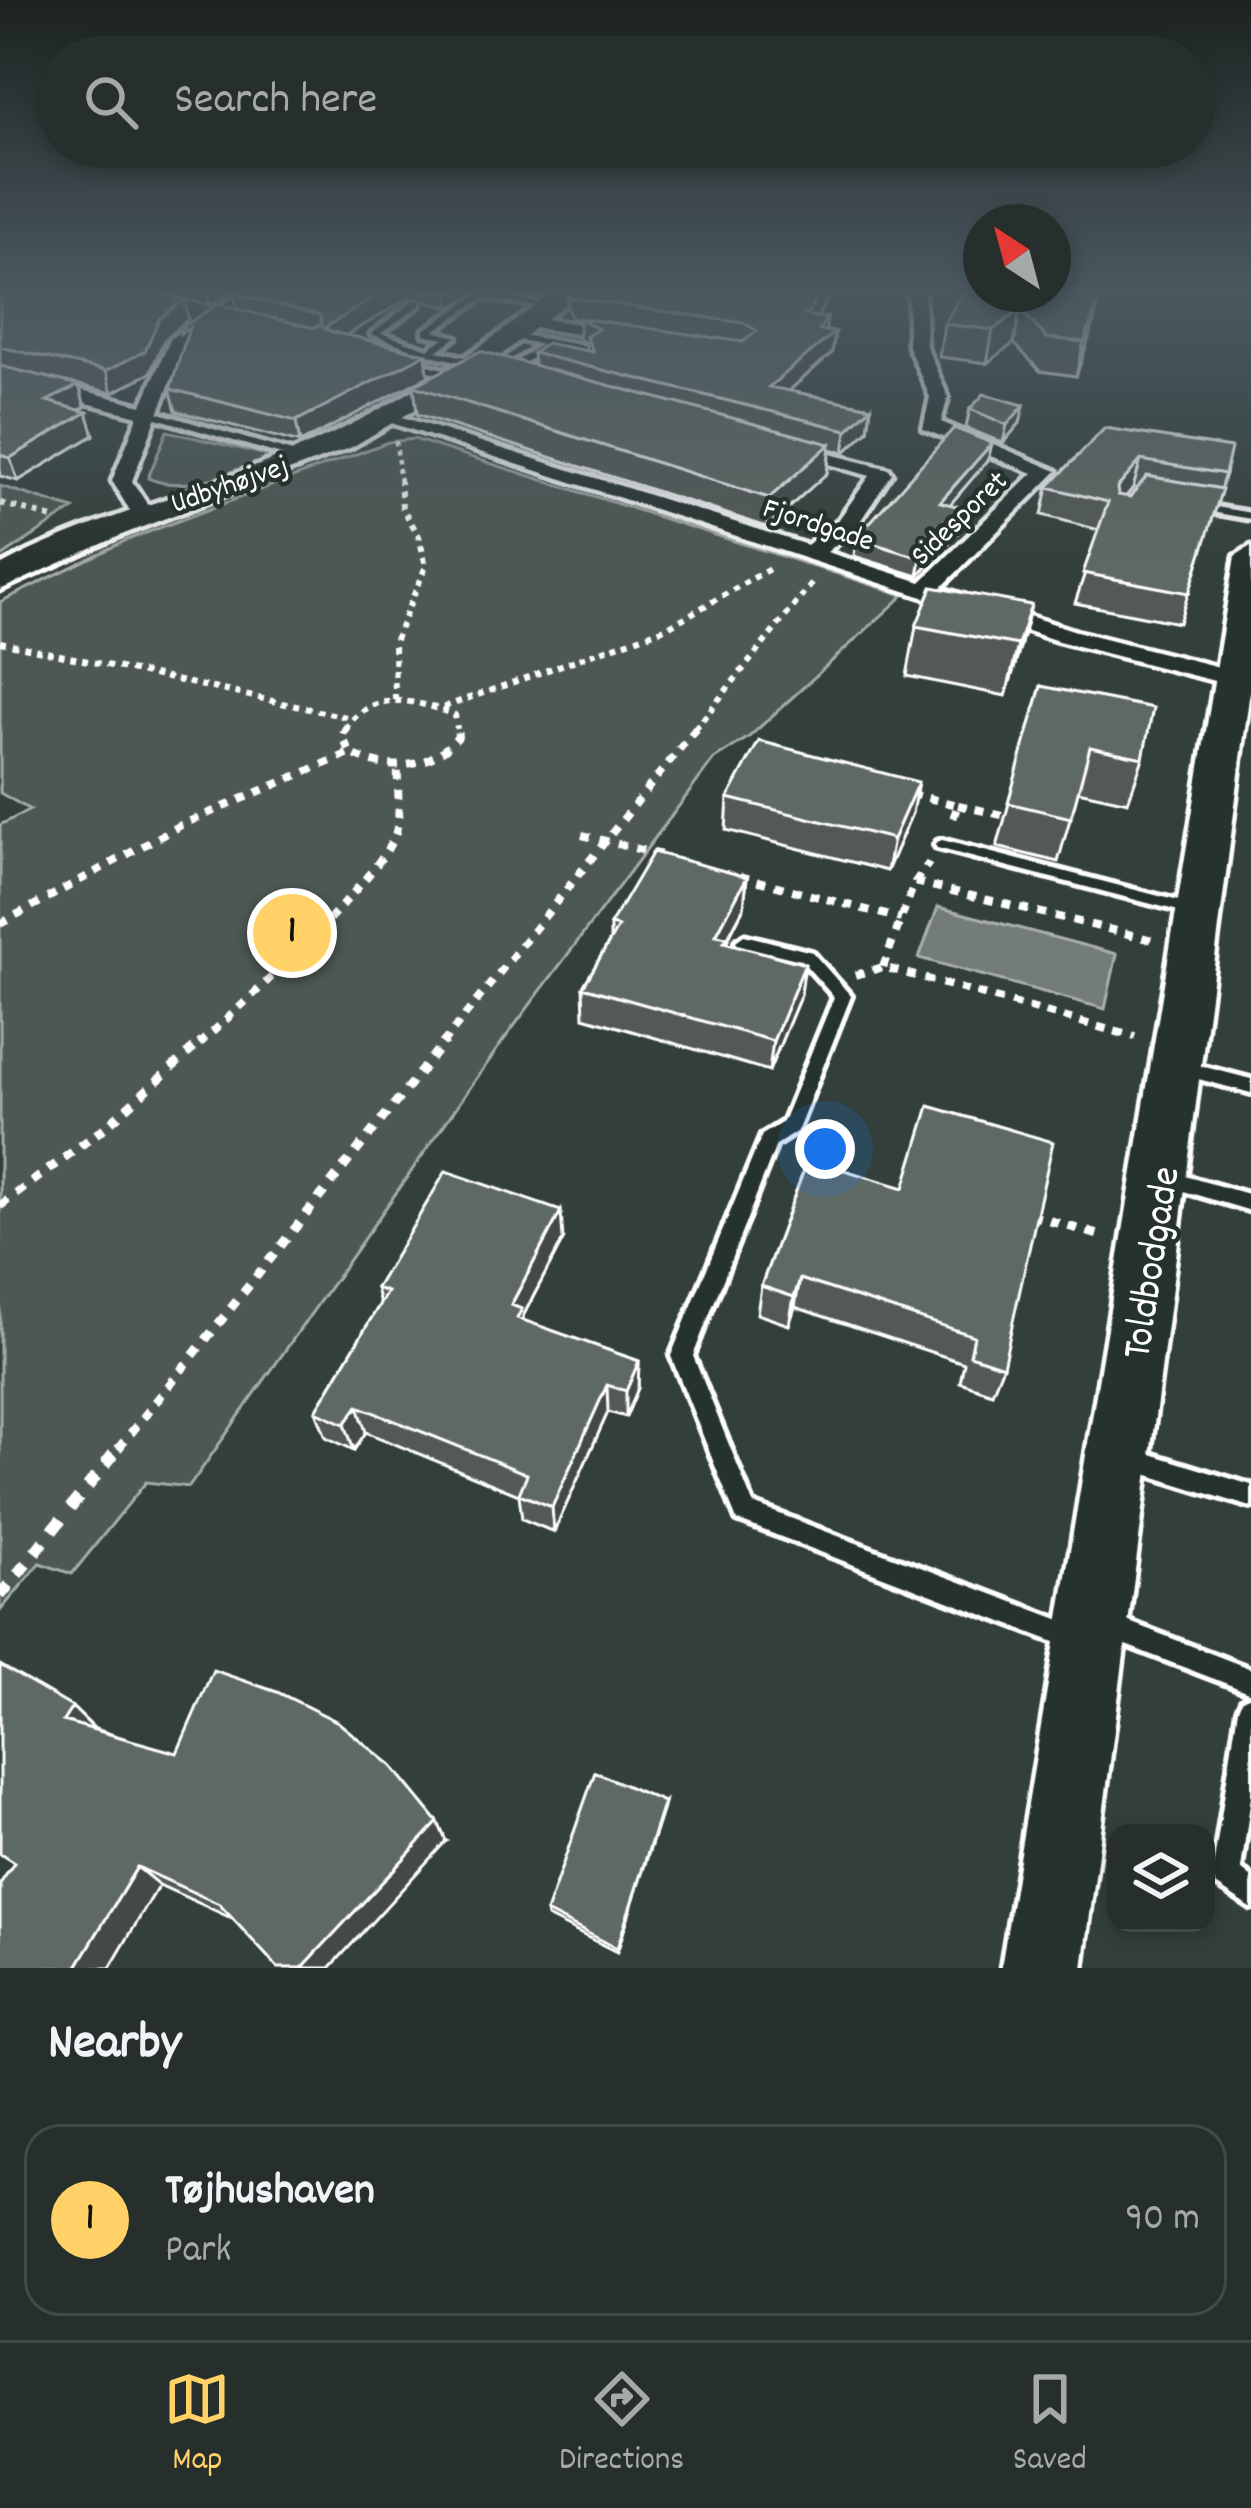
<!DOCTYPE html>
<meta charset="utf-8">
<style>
body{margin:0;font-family:Dekko,sans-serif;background:#2e3734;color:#f1f3f6}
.controls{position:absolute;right:36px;bottom:36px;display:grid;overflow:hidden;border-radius:24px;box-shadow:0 6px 18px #0003}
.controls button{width:108px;height:108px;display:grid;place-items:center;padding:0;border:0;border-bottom:3px solid #424a48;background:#262f2c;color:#f1f3f6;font:60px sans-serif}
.compass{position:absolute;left:963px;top:204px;width:108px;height:108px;border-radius:50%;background:#262f2c;box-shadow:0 6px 18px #0003;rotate:324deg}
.you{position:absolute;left:825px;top:1149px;width:42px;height:42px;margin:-30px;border:9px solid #fff;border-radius:50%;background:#1a73e8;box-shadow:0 0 0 18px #1a73e833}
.badge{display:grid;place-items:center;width:78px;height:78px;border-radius:50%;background:#ffd166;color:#111;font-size:39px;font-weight:700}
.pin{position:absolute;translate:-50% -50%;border:6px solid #fff;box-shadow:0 3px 12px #0006}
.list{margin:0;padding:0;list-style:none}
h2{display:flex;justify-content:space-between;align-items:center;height:156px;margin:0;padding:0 48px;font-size:51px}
h2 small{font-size:39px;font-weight:400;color:#a4a9a9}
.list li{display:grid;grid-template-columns:78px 1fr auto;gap:36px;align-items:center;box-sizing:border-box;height:192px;margin:0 24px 24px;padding:0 24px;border:3px solid #424a48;border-radius:36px}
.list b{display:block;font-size:45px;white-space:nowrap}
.list p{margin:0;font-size:39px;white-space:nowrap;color:#a4a9a9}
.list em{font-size:39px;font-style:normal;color:#a4a9a9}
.icon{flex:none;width:66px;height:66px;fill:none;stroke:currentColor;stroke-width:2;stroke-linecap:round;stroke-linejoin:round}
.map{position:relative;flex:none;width:1251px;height:1968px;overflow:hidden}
.search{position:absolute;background:#262f2c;box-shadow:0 6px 18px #0003;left:36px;right:36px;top:36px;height:132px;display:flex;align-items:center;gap:30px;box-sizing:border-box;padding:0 42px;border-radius:66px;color:#a4a9a9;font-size:45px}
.sheet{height:372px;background:#262f2c}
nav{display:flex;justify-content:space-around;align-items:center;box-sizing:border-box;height:168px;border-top:3px solid #424a48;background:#262f2c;font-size:33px;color:#a4a9a9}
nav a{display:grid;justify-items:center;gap:6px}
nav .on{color:#ffd166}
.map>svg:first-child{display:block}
.green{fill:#4d5853;stroke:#a6aca9;stroke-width:3}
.water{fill:#737b78;stroke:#abb0ae;stroke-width:3}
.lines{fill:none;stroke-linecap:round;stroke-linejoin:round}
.lane-casing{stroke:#fff;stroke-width:10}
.street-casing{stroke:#fff;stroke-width:9}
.secondary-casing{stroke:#fff;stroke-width:9}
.path-far4{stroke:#fff;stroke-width:4.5;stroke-dasharray:4.5 4.5;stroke-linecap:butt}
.path-far3{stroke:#fff;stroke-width:6;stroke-dasharray:6 6;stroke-linecap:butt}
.path-far2{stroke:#fff;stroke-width:8;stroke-dasharray:9 9;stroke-linecap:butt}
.path-far1{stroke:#fff;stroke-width:9;stroke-dasharray:10 10;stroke-linecap:butt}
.path{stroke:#fff;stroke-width:12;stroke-dasharray:14 14;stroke-linecap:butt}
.lane{fill:#26332d;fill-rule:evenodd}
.street{fill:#26332d;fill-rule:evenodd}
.secondary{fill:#26332d;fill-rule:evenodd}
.wall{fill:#525a56;stroke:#fff;stroke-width:3}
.shaded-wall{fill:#424a46;stroke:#fff;stroke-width:3}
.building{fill:#5f6964;stroke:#fff;stroke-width:3}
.labels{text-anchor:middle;stroke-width:9;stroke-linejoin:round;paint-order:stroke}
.far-street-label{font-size:30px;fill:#fff;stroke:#26332d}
.near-street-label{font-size:42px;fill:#fff;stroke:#26332d}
</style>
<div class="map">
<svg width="1251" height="1968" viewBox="0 0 1251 1968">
<rect width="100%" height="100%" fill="#333f3a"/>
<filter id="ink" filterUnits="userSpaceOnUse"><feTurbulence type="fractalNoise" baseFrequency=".00833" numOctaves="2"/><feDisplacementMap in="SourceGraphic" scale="24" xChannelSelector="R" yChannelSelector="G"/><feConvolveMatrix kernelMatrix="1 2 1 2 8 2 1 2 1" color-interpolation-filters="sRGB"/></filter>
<g filter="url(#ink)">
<!-- green -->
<path class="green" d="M 167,431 L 262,454 L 268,459 C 236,473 182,494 148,478 Z
M 414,439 L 904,595 L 749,737 L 714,759 L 503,1041 L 189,1487 L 146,1482 L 72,1574 L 40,1563 L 0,1611 L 0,825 L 30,810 L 0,793 L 0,602 L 127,540 L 388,442 Z
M 0,486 L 74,509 L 0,558 Z"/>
<!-- water -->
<path class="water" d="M 938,907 L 1117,954 L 1105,1009 L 919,958 Z"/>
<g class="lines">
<defs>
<path id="lane" d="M 481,293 L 555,306 L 551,308 L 483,298 L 434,331 L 456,337 L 437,351 L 478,360 L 479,362 L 475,365 L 426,354 L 371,334 L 414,301 L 420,301 L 420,305 L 381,333 L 428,349 L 444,338 L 424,334 L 424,330 Z
M 511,333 L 590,347 L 594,350 L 590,353 L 550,346 L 517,368 L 514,367 L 514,363 L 541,344 L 508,338 L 508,334 Z
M 405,359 L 459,373 L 461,375 L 456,378 L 402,364 L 401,362 Z
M 146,409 L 306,456 L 307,458 L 298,460 L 143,414 L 141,412 Z
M 1193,503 L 1251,513 L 1251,519 L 1189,508 L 1189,504 Z
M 942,840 L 1194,905 L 1202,910 L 1194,915 L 937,848 L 935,845 L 937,842 Z
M 744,935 L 812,952 L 851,996 L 799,1127 L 796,1132 L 776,1145 L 693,1356 L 753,1504 L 1082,1628 L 1085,1637 L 1082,1646 L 1073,1649 L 737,1520 L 671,1356 L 760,1140 L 762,1135 L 783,1122 L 834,997 L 801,960 L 738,945 L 736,941 Z
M 1178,1060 L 1251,1079 L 1251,1093 L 1172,1072 L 1169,1067 L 1172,1062 Z
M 1167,1171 L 1251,1195 L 1251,1211 L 1160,1184 L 1158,1179 L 1160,1174 Z
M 1131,1448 L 1251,1485 L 1251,1507 L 1123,1467 L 1120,1459 L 1123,1451 Z
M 1106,1613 L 1251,1669 L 1251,1693 L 1097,1634 L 1094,1625 L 1097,1616 Z
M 1251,1696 L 1251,1796 L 1241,1869 L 1251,1877 L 1251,1908 L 1216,1885 L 1212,1875 L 1238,1709 L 1242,1700 Z"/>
<path id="street" d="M 244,291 L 264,291 L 185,344 L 132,481 L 153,513 L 150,518 L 134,518 L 112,481 L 138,416 L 0,381 L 0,370 L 142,405 L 171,338 Z
M 908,291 L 924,291 L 926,346 L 948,397 L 941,422 L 1057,471 L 941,588 L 1076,631 L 1243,673 L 1243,683 L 1234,686 L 1058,641 L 379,419 L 396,415 L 807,545 L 839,519 L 870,476 L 782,450 L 782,442 L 889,469 L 892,473 L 855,529 L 827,552 L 921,582 L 1033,473 L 923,429 L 930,397 L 908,346 Z
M 532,317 L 622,331 L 631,336 L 622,341 L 526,326 Z"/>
<path id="secondary" d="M 554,291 L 581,291 L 485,368 L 352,447 L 124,534 L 0,590 L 0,566 L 25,553 C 114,512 209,488 298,449 C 391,410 475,354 554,291 Z
M 1251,546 L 1251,682 L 1083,1968 L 1001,1968 L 1235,556 Z"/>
</defs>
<!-- lane casing -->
<use href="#lane" class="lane-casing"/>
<!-- street casing -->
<use href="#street" class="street-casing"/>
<!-- secondary casing -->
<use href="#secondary" class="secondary-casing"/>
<!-- path-far4 -->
<path class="path-far4" d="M 396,441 L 400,484"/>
<!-- path-far3 -->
<path class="path-far3" d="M 0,503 L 56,519
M 0,642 L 351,718
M 395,700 L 394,642 L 426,566 L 419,536 L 402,507 L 400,481
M 444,707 L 668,627 L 771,568
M 345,729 C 373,688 416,700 455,715 L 457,729
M 695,729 L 815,580"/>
<!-- path-far2 -->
<path class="path-far2" d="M 347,726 L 342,736 L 350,753 C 389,773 428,770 458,737 L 457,726
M 910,794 L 958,805 L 951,824
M 958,805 L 1015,818
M 582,835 L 662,855
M 740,876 L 901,919
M 915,882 L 1153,940
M 0,924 L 181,825 L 350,753
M 883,967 L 915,882 L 929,863
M 855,975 L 883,967 L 1135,1037
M 199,1044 C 239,1009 382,877 396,832 C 401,814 397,787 398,767
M 442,1044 L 698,726"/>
<!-- path-far1 -->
<path class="path-far1" d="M 0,1206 L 104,1128 L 202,1041
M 1030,1215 L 1102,1236
M 118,1449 L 445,1041"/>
<!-- path -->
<path class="path" d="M 0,1596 L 120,1446"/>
<!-- lane -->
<use href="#lane" class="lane"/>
<!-- street -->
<use href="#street" class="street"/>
<!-- secondary -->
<use href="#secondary" class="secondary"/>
</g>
<!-- wall -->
<path class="wall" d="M 0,291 L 235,291 L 210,305 L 184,299 L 188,319 L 164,340 L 150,373 L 112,393 L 79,385 L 85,407 L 80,410 L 94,435 L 18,481 L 0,476 Z
M 237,291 L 479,291 L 450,308 L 411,297 L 347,335 L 426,354 L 428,376 L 300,443 L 176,411 L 170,389 L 237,309 L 234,294 Z
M 567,291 L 826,291 L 825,304 L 817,317 L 826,331 L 835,332 L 832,353 L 789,391 L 871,407 L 868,430 L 844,453 L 830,449 L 827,473 L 767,527 L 417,414 L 414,386 L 534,365 L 533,353 L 586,351 L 586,343 L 579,339 L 579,320 L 571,318 L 567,308 Z
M 964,291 L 1094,323 L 1076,376 L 1040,371 L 1014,343 L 987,363 L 939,357 L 944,324 Z
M 1024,405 L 1020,423 L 1003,443 L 966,428 L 970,409 Z
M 1105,428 L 1225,474 L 1179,623 L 1075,603 L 1099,530 L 1042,515 L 1048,487 Z
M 992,443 L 988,460 L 950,504 L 964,526 L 918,576 L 854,556 L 856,538 Z
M 1031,605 L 1018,655 L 1006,696 L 907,676 L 916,626 Z
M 1041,686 L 1143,758 L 1128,802 L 1078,791 L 1058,862 L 997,847 Z
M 728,798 L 912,813 L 887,871 L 726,830 Z
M 747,877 L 744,907 L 726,943 L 801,994 L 769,1071 L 584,1017 L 583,987 L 610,940 L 610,925 Z
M 808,1159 L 1003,1366 L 992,1393 L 960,1382 L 964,1363 L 795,1307 L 789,1325 L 757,1314 L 761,1286 Z
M 563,1240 L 523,1316 L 523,1321 L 639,1361 L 638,1388 L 626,1417 L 608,1412 L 554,1532 L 522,1519 L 519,1495 L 366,1432 L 354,1450 L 326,1437 L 316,1411 L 380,1304 L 376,1288 Z
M 72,1707 L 95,1729 L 446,1841 L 231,1918 L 159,1885 L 14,1863 Z
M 664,1802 L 617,1952 L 547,1917 L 546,1912 Z"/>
<!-- shaded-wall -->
<path class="shaded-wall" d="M 207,291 L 235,291 L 210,305 Z
M 385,291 L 411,291 L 411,297 L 333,343 L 324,328 Z
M 449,291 L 479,291 L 450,308 Z
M 822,291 L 826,291 L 825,304 L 804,336 L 806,315 Z
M 1102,291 L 1094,323 L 1076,376 L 1084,342 Z
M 184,299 L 188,319 L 164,340 L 150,373 L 112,393 L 106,371 L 159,319 Z
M 1020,310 L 1014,343 L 987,363 L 993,330 Z
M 827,318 L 825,339 L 835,332 L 832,353 L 768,409 L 769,387 Z
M 426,354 L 428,376 L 300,443 L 296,421 Z
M 79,385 L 85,407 L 54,424 L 47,401 Z
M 1024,405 L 1020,423 L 1003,443 L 1007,425 Z
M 871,407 L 868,430 L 844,453 L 847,430 Z
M 87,412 L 94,435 L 18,481 L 10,458 Z
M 992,443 L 988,460 L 937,520 L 940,502 Z
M 830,444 L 827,473 L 767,527 L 769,498 Z
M 1141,460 L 1133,488 L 1109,517 L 1117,488 Z
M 968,509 L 964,526 L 918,576 L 921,558 Z
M 1031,605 L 1018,655 L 1006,696 L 1018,645 Z
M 918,782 L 912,813 L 887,871 L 893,839 Z
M 747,877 L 744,907 L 726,941 L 724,968 L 716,935 Z
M 805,964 L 801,994 L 769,1071 L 773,1041 Z
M 561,1211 L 563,1240 L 523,1316 L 525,1337 L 511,1305 Z
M 800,1279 L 795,1307 L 789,1325 L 794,1297 Z
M 639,1361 L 638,1388 L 626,1417 L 626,1391 Z
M 607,1385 L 608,1412 L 554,1532 L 552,1507 Z
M 358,1406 L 366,1432 L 354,1450 L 345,1424 Z
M 72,1707 L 96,1731 L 63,1721 Z
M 664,1802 L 663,1808 L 617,1952 L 617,1948 Z
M 438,1822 L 446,1841 L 330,1968 L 302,1968 Z
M 137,1867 L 159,1885 L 110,1968 L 76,1968 Z"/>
<!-- building -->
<path class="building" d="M 0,291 L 154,291 L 184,299 L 159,319 L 145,351 L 106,371 L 0,347 Z
M 237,291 L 385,291 L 324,328 L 333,332 L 426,354 L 296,421 L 170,389 L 189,328 L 181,333 L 184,326 L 217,304 L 314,328 L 322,325 L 320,315 L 234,294 Z
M 568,291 L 822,291 L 806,315 L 827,318 L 819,330 L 835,332 L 769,387 L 871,407 L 847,430 L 533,353 L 546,343 L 593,352 L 586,336 L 598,329 L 579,318 L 743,342 L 757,331 L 744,323 L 571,298 Z
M 964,291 L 981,291 L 981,294 L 1053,294 L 1053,291 L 1102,291 L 1084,342 L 1047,338 L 1020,310 L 993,330 L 944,324 Z
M 480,351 L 830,444 L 769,498 L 414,386 Z
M 0,366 L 79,385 L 47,401 L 87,412 L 10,458 L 0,455 Z
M 984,394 L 1024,405 L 1007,425 L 970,409 Z
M 954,428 L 992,443 L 940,502 L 968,509 L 921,558 L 856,538 Z
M 1105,428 L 1231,448 L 1225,474 L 1141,460 L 1117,488 L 1118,495 L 1130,497 L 1147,476 L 1222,489 L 1189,593 L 1083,573 L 1108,502 L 1048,487 Z
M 932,587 L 1031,605 L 1018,645 L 916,626 Z
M 1041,686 L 1153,708 L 1143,758 L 1090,747 L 1071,818 L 1008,803 Z
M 759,741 L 918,782 L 893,839 L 728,798 Z
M 653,852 L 747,877 L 716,935 L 727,937 L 724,942 L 805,964 L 773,1041 L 583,987 L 618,927 L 610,925 Z
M 929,1106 L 1053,1142 L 1003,1366 L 970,1355 L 974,1336 L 800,1279 L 794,1297 L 761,1286 L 808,1159 L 904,1188 Z
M 446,1171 L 561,1211 L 511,1305 L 522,1309 L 517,1318 L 639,1361 L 626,1391 L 607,1385 L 552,1507 L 519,1494 L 527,1474 L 358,1406 L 345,1424 L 316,1411 L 387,1292 L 376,1288 Z
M 0,1665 L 72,1707 L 63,1721 L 177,1753 L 213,1670 L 277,1692 L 338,1722 L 392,1766 L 438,1822 L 302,1968 L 278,1968 L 219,1904 L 137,1867 L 76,1968 L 0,1968 L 0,1884 L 14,1863 L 0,1854 Z
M 595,1772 L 664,1802 L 617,1948 L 546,1912 Z"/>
</g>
<!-- sky -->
<linearGradient id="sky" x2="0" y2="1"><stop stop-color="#1c2320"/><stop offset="0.51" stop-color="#4a5860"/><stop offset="1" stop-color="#4a5860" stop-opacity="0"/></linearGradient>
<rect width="1251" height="567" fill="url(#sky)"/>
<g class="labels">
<!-- far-street labels -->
<g class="far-street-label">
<text transform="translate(229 483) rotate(-19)" y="10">Udbyhøjvej</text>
<text transform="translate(958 517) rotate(-44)" y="10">Sidesporet</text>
<text transform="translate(819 523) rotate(18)" y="10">Fjordgade</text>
</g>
<!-- near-street labels -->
<g class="near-street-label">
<text transform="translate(1148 1262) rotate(-81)" y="15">Toldbodgade</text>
</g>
</g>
</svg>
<div class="controls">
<button><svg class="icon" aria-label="layers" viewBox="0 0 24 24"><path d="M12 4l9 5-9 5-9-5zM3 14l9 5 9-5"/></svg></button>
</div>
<svg class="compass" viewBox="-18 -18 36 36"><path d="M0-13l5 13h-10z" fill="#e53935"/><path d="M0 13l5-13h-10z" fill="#a4a9a9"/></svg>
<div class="you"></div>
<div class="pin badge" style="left:292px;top:933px">1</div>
<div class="search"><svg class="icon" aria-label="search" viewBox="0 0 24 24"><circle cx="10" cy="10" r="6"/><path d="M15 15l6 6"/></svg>Search here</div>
</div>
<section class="sheet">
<h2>Nearby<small></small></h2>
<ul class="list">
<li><span class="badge">1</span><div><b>Tøjhushaven</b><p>Park</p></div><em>90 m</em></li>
</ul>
</section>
<nav>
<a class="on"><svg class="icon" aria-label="map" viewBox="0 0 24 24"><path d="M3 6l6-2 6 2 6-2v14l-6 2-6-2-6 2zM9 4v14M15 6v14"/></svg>Map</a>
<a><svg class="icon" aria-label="directions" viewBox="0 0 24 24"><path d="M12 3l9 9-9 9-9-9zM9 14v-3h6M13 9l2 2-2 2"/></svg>Directions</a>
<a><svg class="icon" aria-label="saved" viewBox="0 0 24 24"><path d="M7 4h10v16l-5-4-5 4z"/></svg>Saved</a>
</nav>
